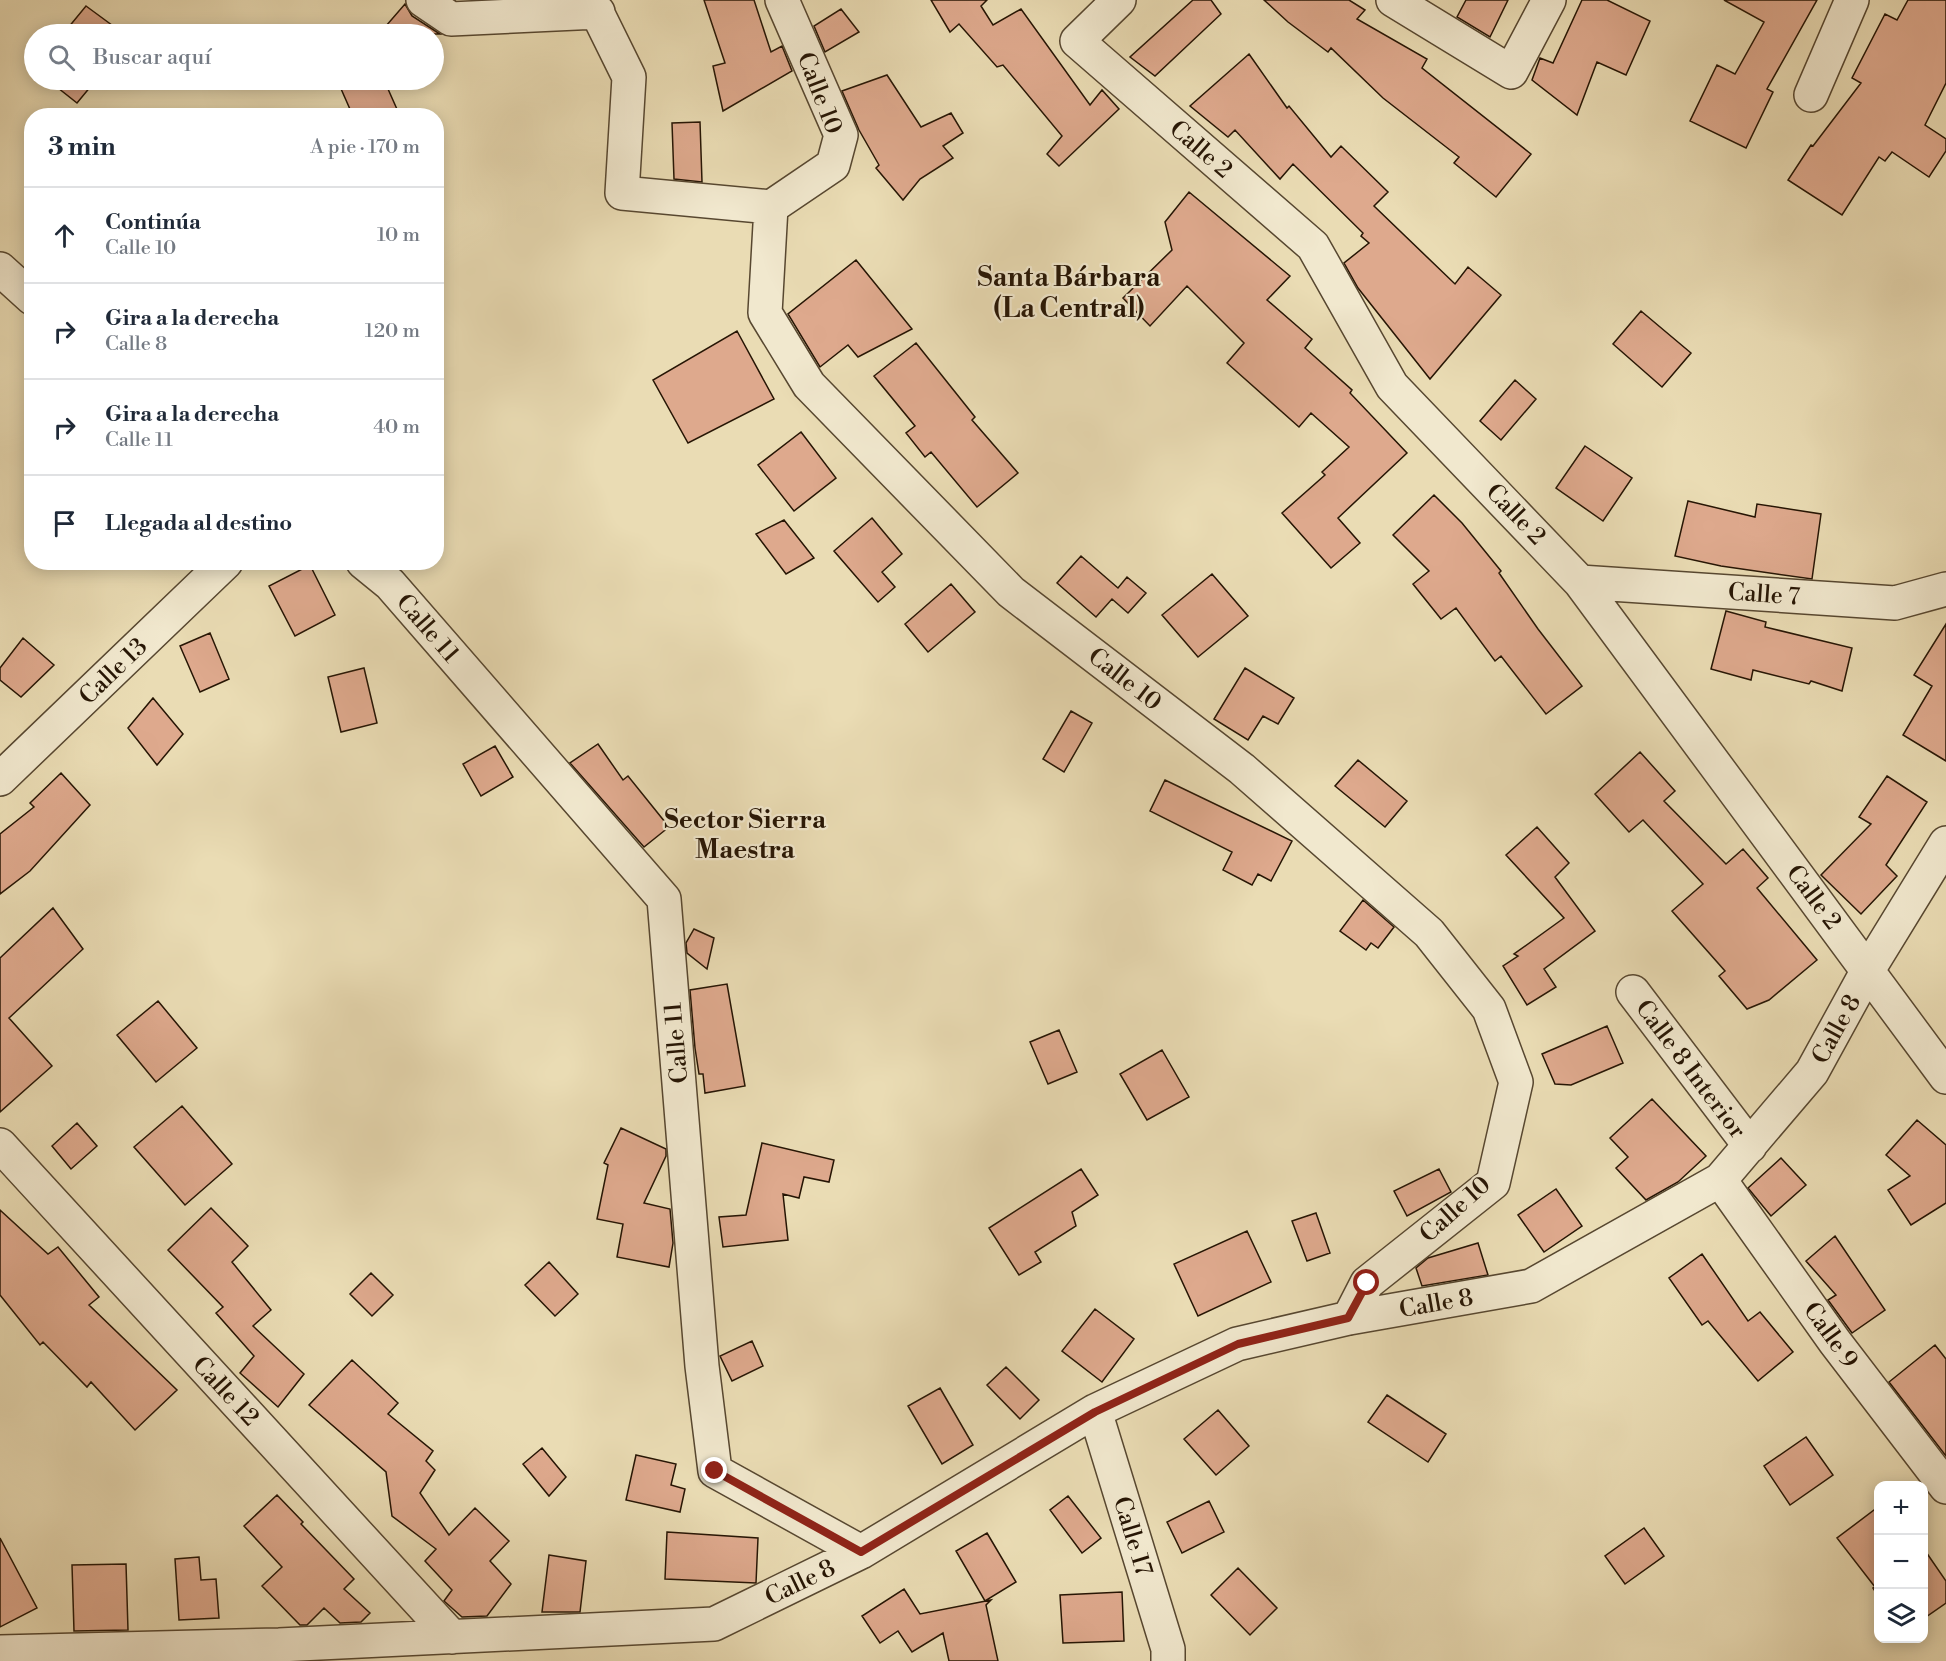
<!DOCTYPE html>
<html lang="es">
<meta charset="utf-8">
<style>
body{margin:0;font-family:"Libre Bodoni",serif;background:#f6f6f7;color:#1f2937}
.controls{position:absolute;right:18px;bottom:18px;display:grid;overflow:hidden;border-radius:12px;box-shadow:0 3px 15px #0003}
.controls button{width:54px;height:54px;display:grid;place-items:center;padding:0;border:0;border-bottom:2px solid #e0e1e3;background:#fff;color:#1f2937;font:30px sans-serif}
.stop{position:absolute;width:18px;height:18px;margin:-14px;border:4px solid #8f2418;border-radius:50%;background:#fff}
.stop.end{background:#8f2418;border-color:#fff;box-shadow:0 2px 6px #0008}
.list{margin:0;padding:0;list-style:none}
h2{display:flex;justify-content:space-between;align-items:center;height:78px;margin:0;padding:0 24px;font-size:26px}
h2 small{font-size:20px;font-weight:400;color:#747a83}
.list li{display:grid;grid-template-columns:39px 1fr auto;gap:18px;align-items:center;box-sizing:border-box;height:96px;padding:0 24px;border-top:2px solid #e0e1e3}
.list b{display:block;font-size:22px;white-space:nowrap}
.list p{margin:0;font-size:20px;white-space:nowrap;color:#747a83}
.list em{font-size:20px;font-style:normal;color:#747a83}
.icon{flex:none;width:33px;height:33px;fill:none;stroke:currentColor;stroke-width:2;stroke-linecap:round;stroke-linejoin:round}
.map{position:relative;flex:none;width:1946px;height:1661px;overflow:hidden}
.search{position:absolute;background:#fff;box-shadow:0 3px 15px #0003;left:24px;top:24px;width:420px;height:66px;display:flex;align-items:center;gap:15px;box-sizing:border-box;padding:0 21px;border-radius:33px;color:#747a83;font-size:22px}
.panel{position:absolute;background:#fff;box-shadow:0 3px 15px #0003;left:24px;top:108px;width:420px;height:462px;border-radius:24px}
.map>svg:first-child{display:block}
.building{fill:#dea98d;stroke:#261504;stroke-width:1.5}
.lines{fill:none;stroke-linecap:round;stroke-linejoin:round}
.minor-casing{stroke:#574730;stroke-width:36}
.minor{stroke:#f1e8ce;stroke-width:33}
.route{stroke:#8f2418;stroke-width:8}
.labels{text-anchor:middle;stroke-width:4.5;stroke-linejoin:round;paint-order:stroke}
.street-label{font-size:24px;fill:#261504;stroke:#f1e8ce}
.neighbourhood-label{font-size:26px;font-weight:bold;fill:#261504;stroke:#f1e8ce}
.quarter-label{font-size:27px;font-weight:bold;fill:#261504;stroke:#f1e8ce}
</style>
<div class="map">
<svg width="1946" height="1661" viewBox="0 0 1946 1661">
<rect width="100%" height="100%" fill="#eadcb4"/>
<filter id="stains"><feTurbulence type="fractalNoise" baseFrequency=".00333" numOctaves="4"/><feColorMatrix values="0 0 0 0 .2 0 0 0 0 .09 0 0 0 0 .02 0 0 0 .5 -.17"/></filter>
<radialGradient id="worn" r=".72"><stop offset=".6" stop-color="#630" stop-opacity="0"/><stop offset="1" stop-color="#630" stop-opacity=".3"/></radialGradient>
<!-- building -->
<path class="building" d="M 704,0 L 754,0 L 771,52 L 782,46 L 792,71 L 723,111 L 713,66 L 725,63 Z
M 931,0 L 987,0 L 981,6 L 993,25 L 1021,9 L 1090,105 L 1102,90 L 1119,109 L 1059,166 L 1047,154 L 1062,136 L 1003,65 L 997,67 L 959,24 L 950,32 Z
M 1193,0 L 1211,0 L 1221,14 L 1155,76 L 1130,57 Z
M 1264,0 L 1349,0 L 1365,10 L 1357,19 L 1427,59 L 1422,68 L 1531,154 L 1496,197 L 1454,163 L 1459,157 L 1383,98 L 1331,48 L 1328,52 L 1288,22 Z
M 1466,0 L 1508,0 L 1490,37 L 1457,17 Z
M 1582,0 L 1607,0 L 1650,21 L 1626,75 L 1597,62 L 1577,115 L 1532,80 L 1540,58 L 1553,63 Z
M 1724,0 L 1817,0 L 1767,89 L 1773,92 L 1746,148 L 1690,121 L 1717,65 L 1735,74 L 1764,22 Z
M 1908,0 L 1946,0 L 1946,83 L 1925,125 L 1946,139 L 1946,151 L 1929,177 L 1892,152 L 1885,161 L 1879,157 L 1842,215 L 1788,180 L 1811,145 L 1813,146 L 1861,83 L 1852,78 L 1885,14 L 1897,20 Z
M 405,4 L 412,16 L 440,34 L 379,34 Z
M 86,6 L 124,34 L 63,34 Z
M 841,9 L 859,32 L 825,52 L 814,26 Z
M 1249,54 L 1287,108 L 1289,106 L 1331,157 L 1341,146 L 1388,192 L 1374,206 L 1455,284 L 1468,267 L 1501,295 L 1430,379 L 1358,288 L 1344,263 L 1369,243 L 1361,236 L 1363,233 L 1293,164 L 1280,179 L 1235,130 L 1228,137 L 1190,106 Z
M 887,75 L 921,127 L 951,113 L 963,133 L 943,146 L 953,158 L 920,179 L 903,200 L 876,168 L 879,165 L 859,130 L 842,91 Z
M 48,80 L 96,80 L 77,103 Z
M 340,80 L 384,80 L 400,116 L 353,116 L 338,82 Z
M 700,122 L 702,182 L 674,179 L 672,123 Z
M 1189,192 L 1290,276 L 1267,300 L 1312,339 L 1305,348 L 1352,390 L 1350,393 L 1407,453 L 1338,518 L 1360,543 L 1331,568 L 1282,513 L 1325,475 L 1322,472 L 1349,447 L 1311,413 L 1299,427 L 1227,363 L 1244,343 L 1187,286 L 1150,326 L 1123,298 L 1172,250 L 1165,222 Z
M 856,260 L 912,329 L 858,357 L 848,345 L 820,367 L 788,314 Z
M 1641,311 L 1691,353 L 1662,387 L 1613,344 Z
M 737,331 L 774,399 L 688,443 L 653,380 Z
M 916,343 L 975,417 L 972,420 L 1018,473 L 977,507 L 931,452 L 925,457 L 906,433 L 915,426 L 874,376 Z
M 1515,380 L 1536,399 L 1501,440 L 1480,421 Z
M 801,432 L 836,478 L 794,511 L 758,465 Z
M 1585,446 L 1632,478 L 1603,521 L 1556,488 Z
M 1434,495 L 1462,523 L 1501,571 L 1499,573 L 1538,629 L 1582,686 L 1546,714 L 1501,656 L 1495,661 L 1456,608 L 1441,619 L 1413,584 L 1429,571 L 1393,535 Z
M 1688,501 L 1755,517 L 1757,504 L 1821,514 L 1812,579 L 1721,566 L 1675,556 Z
M 872,518 L 902,554 L 882,572 L 895,587 L 878,602 L 834,551 Z
M 784,520 L 814,558 L 786,574 L 756,534 Z
M 1081,556 L 1118,588 L 1127,577 L 1146,593 L 1128,613 L 1112,599 L 1096,617 L 1057,583 Z
M 310,565 L 335,615 L 295,636 L 269,586 Z
M 1212,574 L 1248,616 L 1198,657 L 1162,615 Z
M 951,584 L 975,612 L 928,652 L 905,624 Z
M 1726,611 L 1766,622 L 1765,627 L 1852,648 L 1842,691 L 1811,681 L 1809,684 L 1753,670 L 1751,680 L 1711,669 Z
M 1946,624 L 1946,761 L 1903,735 L 1932,686 L 1914,675 Z
M 210,633 L 229,679 L 200,692 L 180,646 Z
M 23,638 L 54,665 L 21,697 L 0,680 L 0,668 Z
M 364,668 L 377,723 L 341,732 L 328,677 Z
M 1245,668 L 1294,698 L 1278,724 L 1263,716 L 1248,740 L 1214,719 Z
M 153,698 L 183,734 L 157,765 L 128,728 Z
M 1071,711 L 1092,723 L 1064,772 L 1043,759 Z
M 598,744 L 623,780 L 628,776 L 669,827 L 644,847 L 570,763 Z
M 495,746 L 513,777 L 481,796 L 463,764 Z
M 1640,752 L 1675,791 L 1664,801 L 1726,864 L 1743,849 L 1768,878 L 1757,888 L 1817,960 L 1769,1000 L 1747,1009 L 1719,976 L 1725,971 L 1672,911 L 1703,884 L 1643,820 L 1629,832 L 1595,794 Z
M 1358,760 L 1407,801 L 1385,827 L 1335,786 Z
M 61,773 L 90,805 L 30,871 L 0,894 L 0,834 L 34,807 L 30,803 Z
M 1887,776 L 1927,802 L 1886,865 L 1897,876 L 1861,914 L 1821,875 L 1871,824 L 1859,817 Z
M 1165,780 L 1292,841 L 1271,881 L 1258,874 L 1252,885 L 1223,870 L 1232,852 L 1150,811 Z
M 1537,827 L 1569,863 L 1555,877 L 1595,931 L 1544,969 L 1556,987 L 1527,1005 L 1503,966 L 1518,956 L 1514,954 L 1564,918 L 1506,855 Z
M 1363,900 L 1394,927 L 1378,948 L 1371,943 L 1366,950 L 1340,931 Z
M 53,908 L 83,949 L 9,1018 L 52,1066 L 0,1112 L 0,958 Z
M 694,929 L 714,938 L 707,969 L 687,953 L 686,943 Z
M 727,984 L 745,1086 L 705,1093 L 703,1074 L 699,1074 L 695,1048 L 690,990 Z
M 158,1001 L 197,1048 L 156,1082 L 117,1035 Z
M 1607,1026 L 1623,1063 L 1571,1085 L 1555,1084 L 1542,1054 Z
M 1059,1030 L 1077,1072 L 1048,1084 L 1030,1042 Z
M 1162,1050 L 1189,1097 L 1147,1120 L 1120,1074 Z
M 1652,1099 L 1706,1156 L 1678,1182 L 1646,1200 L 1616,1168 L 1628,1157 L 1610,1138 Z
M 182,1106 L 232,1164 L 185,1205 L 134,1147 Z
M 1917,1120 L 1946,1145 L 1946,1203 L 1911,1225 L 1888,1190 L 1910,1176 L 1886,1155 Z
M 77,1123 L 97,1146 L 71,1169 L 52,1146 Z
M 621,1128 L 666,1149 L 666,1156 L 644,1203 L 670,1209 L 673,1243 L 669,1267 L 617,1257 L 623,1224 L 597,1219 L 608,1165 L 604,1163 Z
M 762,1143 L 834,1160 L 829,1182 L 804,1177 L 799,1198 L 783,1194 L 788,1240 L 723,1247 L 719,1217 L 746,1215 Z
M 1781,1158 L 1806,1185 L 1771,1216 L 1748,1188 Z
M 1081,1169 L 1098,1195 L 1072,1212 L 1076,1226 L 1035,1252 L 1041,1262 L 1019,1275 L 989,1228 Z
M 1439,1169 L 1451,1192 L 1407,1216 L 1394,1191 Z
M 1556,1189 L 1582,1226 L 1544,1252 L 1518,1215 Z
M 211,1208 L 248,1246 L 232,1262 L 271,1310 L 253,1326 L 304,1374 L 278,1407 L 240,1373 L 254,1356 L 216,1313 L 223,1307 L 168,1250 Z
M 0,1210 L 48,1254 L 58,1247 L 99,1297 L 89,1305 L 177,1390 L 135,1430 L 91,1382 L 87,1387 L 43,1342 L 40,1345 L 0,1295 Z
M 1316,1213 L 1330,1253 L 1307,1261 L 1292,1221 Z
M 1247,1231 L 1271,1282 L 1198,1316 L 1174,1264 Z
M 1835,1236 L 1885,1310 L 1852,1333 L 1828,1300 L 1836,1295 L 1806,1261 Z
M 1478,1243 L 1488,1275 L 1422,1286 L 1416,1268 L 1428,1258 Z
M 1702,1254 L 1748,1321 L 1760,1312 L 1793,1352 L 1758,1381 L 1708,1321 L 1702,1325 L 1669,1278 Z
M 549,1262 L 578,1294 L 555,1316 L 525,1285 Z
M 371,1273 L 393,1295 L 372,1316 L 350,1294 Z
M 1095,1309 L 1134,1339 L 1102,1382 L 1062,1351 Z
M 752,1341 L 763,1366 L 732,1381 L 720,1356 Z
M 1935,1345 L 1946,1359 L 1946,1456 L 1889,1382 Z
M 352,1360 L 398,1403 L 388,1414 L 433,1451 L 426,1461 L 435,1470 L 420,1493 L 449,1535 L 475,1508 L 509,1541 L 490,1561 L 511,1584 L 487,1616 L 462,1617 L 444,1601 L 452,1590 L 425,1561 L 436,1549 L 392,1516 L 386,1472 L 309,1405 Z
M 1006,1367 L 1039,1400 L 1020,1419 L 987,1385 Z
M 940,1388 L 973,1445 L 942,1464 L 908,1406 Z
M 1387,1395 L 1446,1434 L 1428,1462 L 1368,1422 Z
M 1218,1410 L 1249,1446 L 1216,1475 L 1184,1439 Z
M 1806,1437 L 1833,1475 L 1790,1505 L 1764,1466 Z
M 542,1448 L 566,1477 L 549,1496 L 523,1464 Z
M 636,1455 L 676,1464 L 671,1485 L 685,1489 L 680,1512 L 626,1500 Z
M 277,1495 L 303,1522 L 301,1524 L 354,1579 L 344,1589 L 370,1613 L 361,1622 L 340,1623 L 324,1608 L 307,1625 L 300,1625 L 262,1586 L 282,1567 L 244,1526 Z
M 1068,1496 L 1101,1538 L 1082,1553 L 1050,1510 Z
M 1209,1501 L 1224,1532 L 1182,1553 L 1167,1522 Z
M 1878,1507 L 1878,1596 L 1873,1588 L 1875,1587 L 1837,1538 Z
M 1644,1528 L 1664,1556 L 1625,1584 L 1605,1556 Z
M 667,1532 L 758,1538 L 756,1583 L 665,1579 Z
M 987,1533 L 1016,1582 L 985,1601 L 956,1551 Z
M 0,1538 L 37,1608 L 0,1627 Z
M 1926,1552 L 1946,1581 L 1946,1603 L 1923,1619 Z
M 549,1555 L 586,1561 L 580,1612 L 542,1612 Z
M 199,1557 L 201,1580 L 216,1579 L 219,1618 L 179,1620 L 175,1559 Z
M 126,1564 L 128,1630 L 74,1631 L 72,1565 Z
M 1238,1568 L 1277,1608 L 1250,1635 L 1211,1595 Z
M 904,1589 L 920,1614 L 991,1600 L 986,1605 L 998,1661 L 949,1661 L 943,1633 L 912,1652 L 898,1631 L 880,1643 L 862,1616 Z
M 1122,1592 L 1124,1641 L 1063,1643 L 1060,1595 Z"/>
<g class="lines">
<defs>
<path id="minor" d="M 423,0 L 451,19 L 598,12
M 591,0 L 629,77 L 622,193 L 771,207
M 782,0 L 841,135 L 833,165 L 771,207 L 765,313 L 809,385 L 1011,592 L 1242,769 L 1429,933 L 1489,1009 L 1516,1082 L 1493,1183 L 1367,1283 L 1349,1318
M 1119,0 L 1077,41 L 1313,246 L 1392,386 L 1580,582 L 1946,1077
M 1393,0 L 1511,72 L 1549,0
M 1811,95 L 1852,0
M 0,269 L 32,298
M 363,562 L 390,584 L 664,899 L 702,1366 L 715,1471 L 861,1552
M 1580,582 L 1895,603 L 1946,589
M 0,779 L 226,562
M 1633,992 L 1750,1146
M 0,1145 L 452,1637
M 1720,1180 L 1835,1342 L 1946,1487
M 1095,1411 L 1168,1649 L 1168,1661
M 0,1652 L 279,1645 L 714,1624 L 861,1552 L 1095,1411 L 1237,1344 L 1349,1318 L 1531,1286 L 1720,1180 L 1812,1072 L 1868,970 L 1946,843"/>
</defs>
<!-- minor casing -->
<use href="#minor" class="minor-casing"/>
<!-- minor -->
<use href="#minor" class="minor"/>
</g>
<g class="lines">
<!-- route -->
<path class="route" d="M 715,1471 L 861,1552 L 1095,1412 L 1238,1344 L 1348,1318 L 1367,1283"/>
</g>
<g class="labels">
<!-- street labels -->
<g class="street-label">
<text transform="translate(820 93) rotate(69)" y="8">Calle 10</text>
<text transform="translate(1201 149) rotate(41)" y="8">Calle 2</text>
<text transform="translate(1516 514) rotate(46)" y="8">Calle 2</text>
<text transform="translate(1764 594) rotate(4)" y="8">Calle 7</text>
<text transform="translate(428 628) rotate(49)" y="8">Calle 11</text>
<text transform="translate(113 671) rotate(-44)" y="8">Calle 13</text>
<text transform="translate(1125 679) rotate(38)" y="8">Calle 10</text>
<text transform="translate(1814 897) rotate(53)" y="8">Calle 2</text>
<text transform="translate(1836 1029) rotate(-61)" y="8">Calle 8</text>
<text transform="translate(676 1043) rotate(-95)" y="8">Calle 11</text>
<text transform="translate(1691 1069) rotate(53)" y="8">Calle 8 Interior</text>
<text transform="translate(1455 1209) rotate(-42)" y="8">Calle 10</text>
<text transform="translate(1436 1303) rotate(-10)" y="8">Calle 8</text>
<text transform="translate(1831 1335) rotate(54)" y="8">Calle 9</text>
<text transform="translate(226 1391) rotate(47)" y="8">Calle 12</text>
<text transform="translate(1133 1536) rotate(73)" y="8">Calle 17</text>
<text transform="translate(800 1582) rotate(-26)" y="8">Calle 8</text>
</g>
<!-- neighbourhood labels -->
<g class="neighbourhood-label">
<text x="745" y="828">Sector Sierra<tspan x="745" dy="30">Maestra</tspan></text>
</g>
<!-- quarter labels -->
<g class="quarter-label">
<text x="1069" y="286">Santa Bárbara<tspan x="1069" dy="31">(La Central)</tspan></text>
</g>
</g>
<rect width="100%" height="100%" filter="url(#stains)"/>
<rect width="100%" height="100%" fill="url(#worn)"/>
</svg>
<div class="controls">
<button>+</button>
<button>−</button>
<button><svg class="icon" aria-label="layers" viewBox="0 0 24 24"><path d="M12 4l9 5-9 5-9-5zM3 14l9 5 9-5"/></svg></button>
</div>
<div class="stop" style="left:1367px;top:1283px"></div>
<div class="stop end" style="left:715px;top:1471px"></div>
<div class="search"><svg class="icon" aria-label="search" viewBox="0 0 24 24"><circle cx="10" cy="10" r="6"/><path d="M15 15l6 6"/></svg>Buscar aquí</div>
<section class="panel">
<h2>3 min<small>A pie · 170 m</small></h2>
<ul class="list">
<li><svg class="icon" aria-label="ahead" viewBox="0 0 24 24"><path d="M12 20V5M6 11l6-6 6 6"/></svg><div><b>Continúa</b><p>Calle 10</p></div><em>10 m</em></li>
<li><svg class="icon" aria-label="right" viewBox="0 0 24 24"><path d="M7 20v-9h11M14 6l5 5-5 5"/></svg><div><b>Gira a la derecha</b><p>Calle 8</p></div><em>120 m</em></li>
<li><svg class="icon" aria-label="right" viewBox="0 0 24 24"><path d="M7 20v-9h11M14 6l5 5-5 5"/></svg><div><b>Gira a la derecha</b><p>Calle 11</p></div><em>40 m</em></li>
<li><svg class="icon" aria-label="arrive" viewBox="0 0 24 24"><path d="M6 21V4h12l-3 4 3 4H6"/></svg><div><b>Llegada al destino</b></div></li>
</ul>
</section>
</div>
